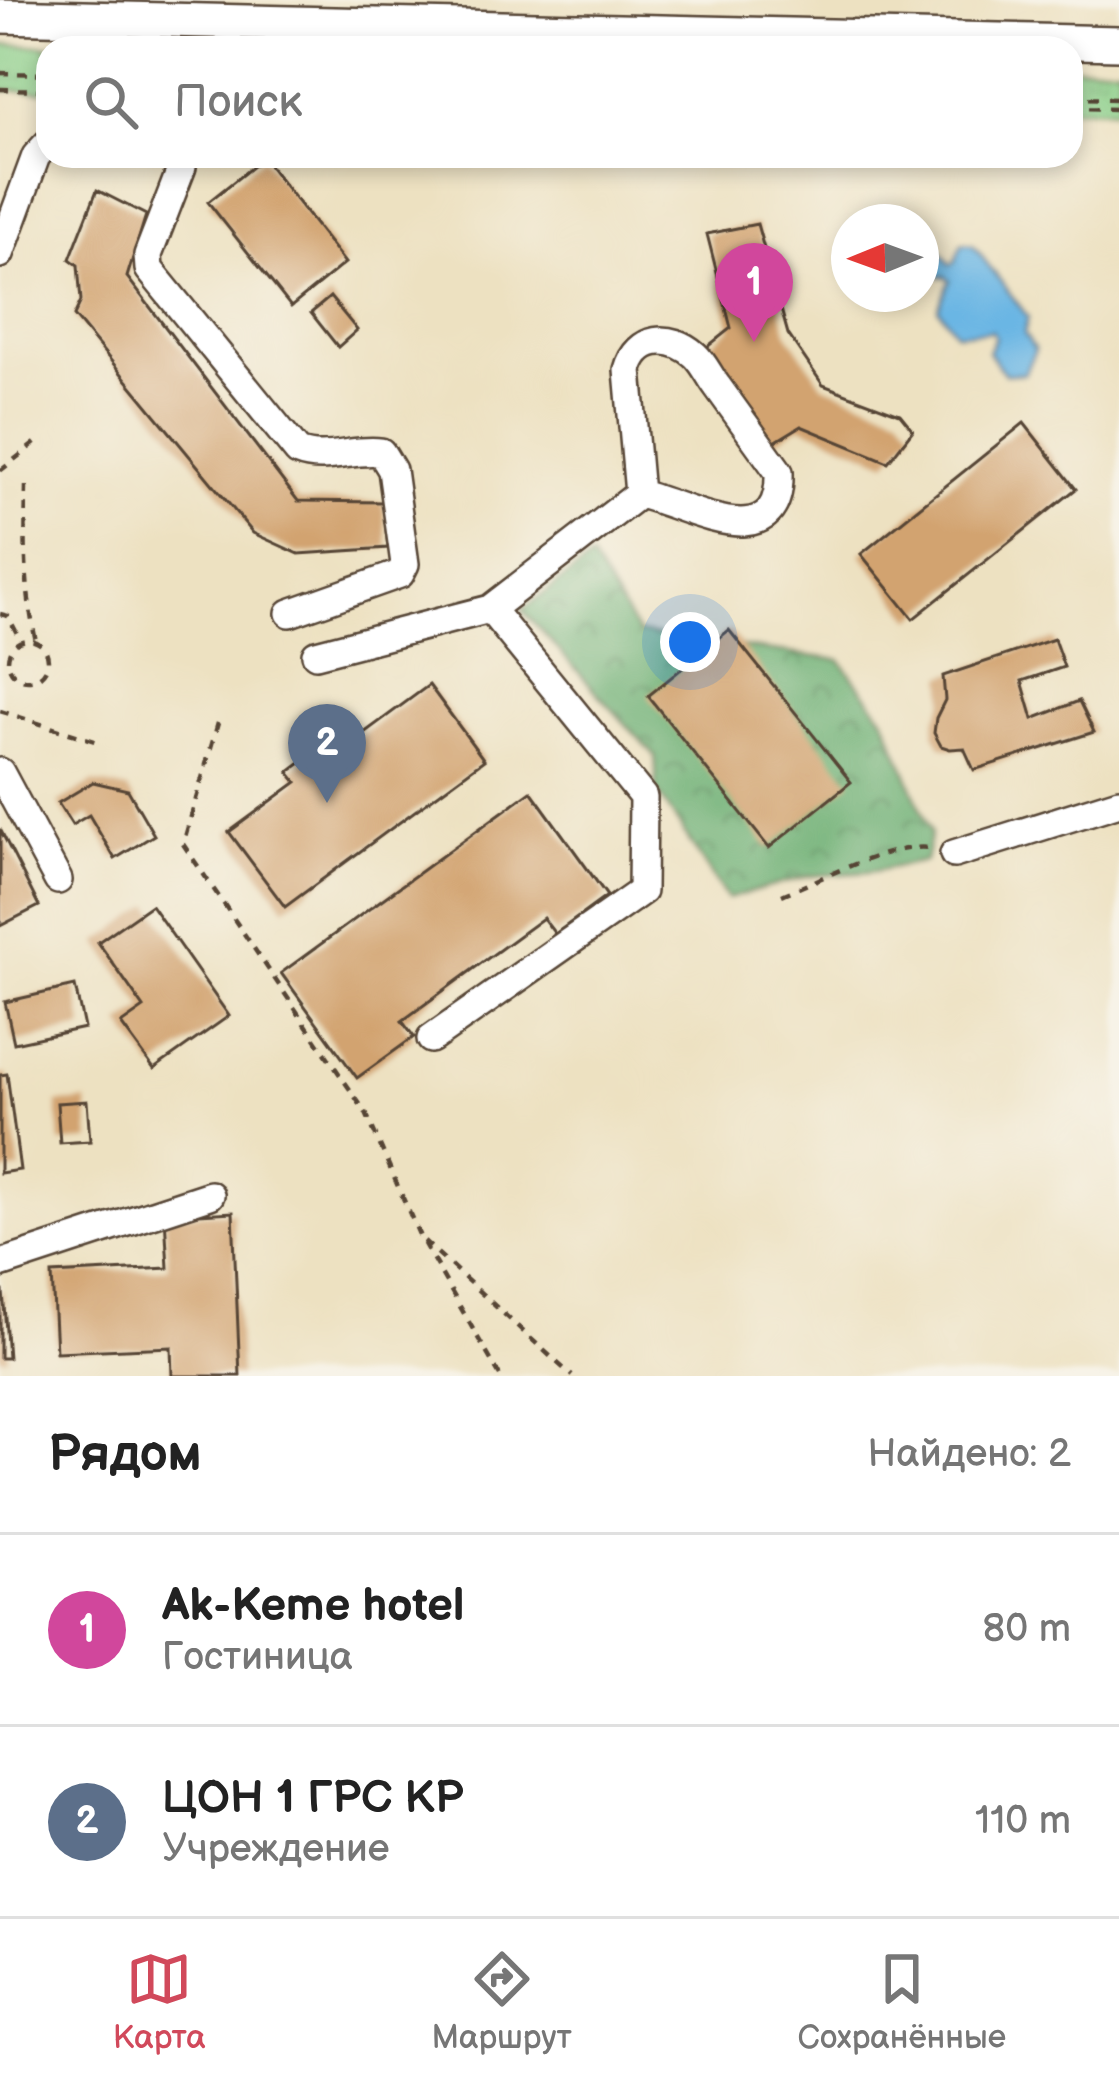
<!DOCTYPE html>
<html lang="ru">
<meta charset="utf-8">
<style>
body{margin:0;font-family:"Balsamiq Sans",sans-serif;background:#f6f6f6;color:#222}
.compass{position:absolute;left:831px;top:204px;width:108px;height:108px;border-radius:50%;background:#fff;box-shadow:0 6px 18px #0003;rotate:269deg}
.you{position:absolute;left:690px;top:642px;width:42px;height:42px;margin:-30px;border:9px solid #fff;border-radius:50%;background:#1a73e8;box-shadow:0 0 0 18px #1a73e833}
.badge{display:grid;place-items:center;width:78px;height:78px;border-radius:50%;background:#d1495b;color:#fff;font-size:39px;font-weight:700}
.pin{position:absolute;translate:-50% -99px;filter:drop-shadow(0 3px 6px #0008)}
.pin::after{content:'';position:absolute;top:63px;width:42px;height:36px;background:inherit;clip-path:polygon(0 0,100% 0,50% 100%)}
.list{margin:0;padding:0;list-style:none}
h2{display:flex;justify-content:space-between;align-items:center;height:156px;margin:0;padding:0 48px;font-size:51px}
h2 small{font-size:39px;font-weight:400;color:#767676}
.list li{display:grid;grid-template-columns:78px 1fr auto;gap:36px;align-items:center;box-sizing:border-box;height:192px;padding:0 48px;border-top:3px solid #e0e0e0}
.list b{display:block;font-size:45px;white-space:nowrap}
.list p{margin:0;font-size:39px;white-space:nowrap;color:#767676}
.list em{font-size:39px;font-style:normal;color:#767676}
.icon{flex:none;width:66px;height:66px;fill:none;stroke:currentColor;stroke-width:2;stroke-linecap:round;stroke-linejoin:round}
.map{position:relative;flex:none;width:1119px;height:1376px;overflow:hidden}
.search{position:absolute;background:#fff;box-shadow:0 6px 18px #0003;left:36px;right:36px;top:36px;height:132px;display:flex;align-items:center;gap:30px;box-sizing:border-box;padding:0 42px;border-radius:36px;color:#767676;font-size:45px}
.sheet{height:540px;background:#fff}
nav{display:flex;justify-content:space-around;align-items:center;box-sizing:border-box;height:168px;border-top:3px solid #e0e0e0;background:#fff;font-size:33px;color:#767676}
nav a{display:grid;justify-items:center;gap:6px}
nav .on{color:#d1495b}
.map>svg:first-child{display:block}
.grass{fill:url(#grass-tufts);stroke:#627c52;stroke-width:3}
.forest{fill:url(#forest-crowns);stroke:#546d49;stroke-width:3}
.water{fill:#6bb6e4;stroke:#537081;stroke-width:3}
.building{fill:#d2a370}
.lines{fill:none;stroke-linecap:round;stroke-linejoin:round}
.minor-casing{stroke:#564536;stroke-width:32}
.major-casing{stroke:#564536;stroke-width:38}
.path{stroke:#564536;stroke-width:4.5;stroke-dasharray:9 9;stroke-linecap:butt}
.minor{stroke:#fff;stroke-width:27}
.major{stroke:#fff;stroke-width:33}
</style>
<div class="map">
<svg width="1119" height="1376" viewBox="0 0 1119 1376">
<defs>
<pattern id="grass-tufts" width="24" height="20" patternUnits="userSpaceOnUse" patternTransform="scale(3)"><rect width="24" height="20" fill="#89cd87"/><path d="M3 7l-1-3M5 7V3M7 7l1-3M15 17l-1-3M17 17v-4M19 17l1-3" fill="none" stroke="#77b074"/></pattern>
<pattern id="forest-crowns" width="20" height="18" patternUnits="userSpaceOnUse" patternTransform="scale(3)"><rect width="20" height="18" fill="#6eb074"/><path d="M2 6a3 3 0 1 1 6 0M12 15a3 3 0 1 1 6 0" fill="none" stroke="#5c8f5f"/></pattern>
</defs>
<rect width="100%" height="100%" fill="#f7f3e8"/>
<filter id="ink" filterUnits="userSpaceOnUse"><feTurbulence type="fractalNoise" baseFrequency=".00833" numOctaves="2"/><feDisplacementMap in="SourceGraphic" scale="24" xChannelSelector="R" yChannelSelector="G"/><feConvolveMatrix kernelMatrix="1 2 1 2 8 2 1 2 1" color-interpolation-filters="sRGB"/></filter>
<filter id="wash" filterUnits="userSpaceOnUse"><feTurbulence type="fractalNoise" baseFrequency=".004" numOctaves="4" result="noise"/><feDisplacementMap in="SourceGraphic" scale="48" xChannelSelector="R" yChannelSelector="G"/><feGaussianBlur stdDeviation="2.7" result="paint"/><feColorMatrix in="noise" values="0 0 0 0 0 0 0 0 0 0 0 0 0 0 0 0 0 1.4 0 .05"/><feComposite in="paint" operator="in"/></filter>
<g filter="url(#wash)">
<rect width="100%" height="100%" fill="#ede1c1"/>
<!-- grass -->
<path class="grass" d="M 0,45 L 167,48 L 48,48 L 48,91 L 0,90 Z
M 1071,66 L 1119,66 L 1119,109 L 1071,108 Z"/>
<!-- forest -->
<path class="forest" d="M 591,559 L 638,633 L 840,660 L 885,719 L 931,833 L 925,861 L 869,872 L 809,876 L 727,899 L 657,791 L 655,756 L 522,610 Z"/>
<!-- water -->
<path class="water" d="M 962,244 L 973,245 L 1028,317 L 1024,333 L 1035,350 L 1024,374 L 1005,374 L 988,352 L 995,337 L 992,331 L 956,333 L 938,308 L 950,280 L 945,276 L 929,277 L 921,263 L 927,247 L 937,246 L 950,264 L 954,263 Z"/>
<g id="blocks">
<!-- building -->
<path class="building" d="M 263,158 L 345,263 L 291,307 L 208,202 Z
M 97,190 L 146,215 L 127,277 L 298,501 L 383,502 L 388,548 L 299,554 L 253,533 L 74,316 L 81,301 L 78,265 L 70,259 Z
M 757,224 L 788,334 L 823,385 L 900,414 L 913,430 L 888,462 L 801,426 L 773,443 L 702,351 L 731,328 L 707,234 Z
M 330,297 L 357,330 L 338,347 L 311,313 Z
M 1024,423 L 1076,489 L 913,619 L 861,554 Z
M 729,630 L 851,782 L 769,848 L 648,696 Z
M 1054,639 L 1064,667 L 1022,681 L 1033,719 L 1079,701 L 1094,732 L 974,770 L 964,748 L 950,749 L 941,746 L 934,733 L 936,718 L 945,700 L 943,676 Z
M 429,685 L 484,760 L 285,907 L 229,832 L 297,782 L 289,772 L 333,739 L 341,750 Z
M 93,782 L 128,790 L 154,835 L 115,859 L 89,815 L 72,825 L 58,803 Z
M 531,791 L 607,896 L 555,934 L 543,918 L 402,1021 L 414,1037 L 357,1078 L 281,973 Z
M 0,829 L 39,906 L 0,926 Z
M 151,905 L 229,1016 L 154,1069 L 121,1024 L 144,1008 L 98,942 Z
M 75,986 L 84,1028 L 14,1043 L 5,1002 Z
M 7,1074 L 20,1170 L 0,1173 L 0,1075 Z
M 87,1101 L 90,1141 L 60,1143 L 57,1103 Z
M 233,1212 L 240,1376 L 172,1376 L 171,1347 L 56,1352 L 52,1274 L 168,1268 L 165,1216 Z
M 0,1291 L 3,1291 L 8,1358 L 0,1358 Z"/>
</g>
</g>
<g filter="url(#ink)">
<use href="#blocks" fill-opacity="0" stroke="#564536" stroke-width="3"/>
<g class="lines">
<defs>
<path id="minor" d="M 180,156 L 182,167 L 148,255 L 149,269 L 298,452 C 325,463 353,448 381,452 L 392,470 L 405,564 L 400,574 L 290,613
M 0,254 L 36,156 L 48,143
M 316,654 L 490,609 L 639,494 C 687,505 782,562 779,472 C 758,443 738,415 717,386 C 710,377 704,363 695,355 C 670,333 637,336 628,370 L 639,494
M 0,772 L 58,880
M 954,854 L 1119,802
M 431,1039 L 642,891 L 643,797 L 490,609
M 0,1264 L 210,1195"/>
<path id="major" d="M 0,16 L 1119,43"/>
</defs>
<!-- minor casing -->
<use href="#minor" class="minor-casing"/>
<!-- major casing -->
<use href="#major" class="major-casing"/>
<!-- path -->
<path class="path" d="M 0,73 L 48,74
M 0,89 L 48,90
M 1071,98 L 1119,99
M 1071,108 L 1119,109
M 0,471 L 39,440
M 26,486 C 25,539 24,589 36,641
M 0,614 L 8,616 L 21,641
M8 660a20 20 0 1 1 40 0a20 20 0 1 1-40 0Z
M 0,711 L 101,743
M 218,723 L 183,844 L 366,1113 L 420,1237 L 500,1376
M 782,895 C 819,880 891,843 929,848
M 424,1241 L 572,1376"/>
<!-- minor -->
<use href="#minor" class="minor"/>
<!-- major -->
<use href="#major" class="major"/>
</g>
</g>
</svg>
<svg class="compass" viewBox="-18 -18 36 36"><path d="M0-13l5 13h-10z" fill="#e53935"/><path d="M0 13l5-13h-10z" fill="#767676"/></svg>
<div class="you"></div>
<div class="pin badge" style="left:754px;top:342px;background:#d1479c">1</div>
<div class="pin badge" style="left:327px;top:803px;background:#5c6f8a">2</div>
<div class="search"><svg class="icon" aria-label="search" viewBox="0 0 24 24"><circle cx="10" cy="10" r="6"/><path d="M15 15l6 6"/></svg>Поиск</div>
</div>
<section class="sheet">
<h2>Рядом<small>Найдено: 2</small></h2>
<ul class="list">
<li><span class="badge" style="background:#d1479c">1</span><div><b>Ak-Keme hotel</b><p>Гостиница</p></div><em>80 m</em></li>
<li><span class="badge" style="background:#5c6f8a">2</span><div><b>ЦОН 1 ГРС КР</b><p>Учреждение</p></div><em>110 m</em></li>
</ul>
</section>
<nav>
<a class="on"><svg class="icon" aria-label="map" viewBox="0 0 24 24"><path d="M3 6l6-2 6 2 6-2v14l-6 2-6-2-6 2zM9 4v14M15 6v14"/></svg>Карта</a>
<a><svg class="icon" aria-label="directions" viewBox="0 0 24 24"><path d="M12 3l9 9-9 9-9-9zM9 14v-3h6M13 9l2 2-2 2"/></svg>Маршрут</a>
<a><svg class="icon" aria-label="saved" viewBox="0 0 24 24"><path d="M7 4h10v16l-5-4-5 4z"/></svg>Сохранённые</a>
</nav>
